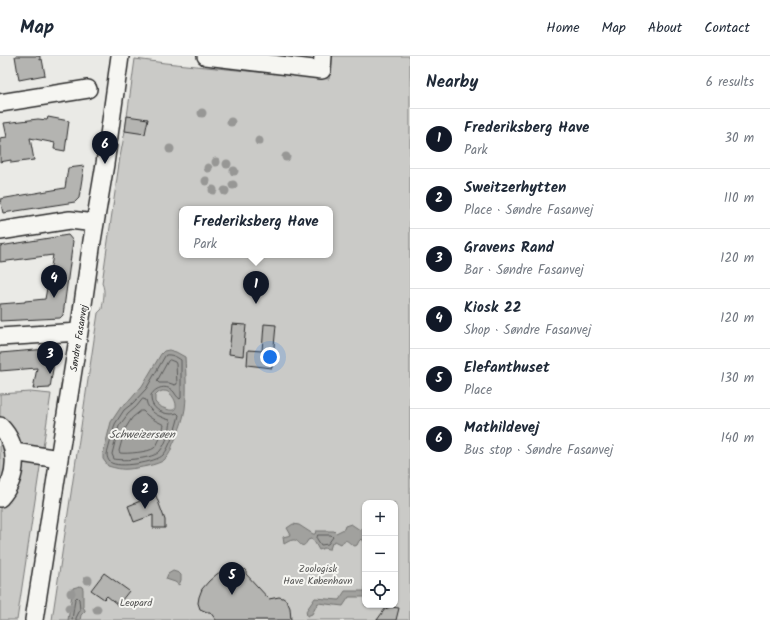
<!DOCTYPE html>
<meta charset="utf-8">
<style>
body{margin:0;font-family:Kalam,sans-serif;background:#f2f2f3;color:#1f2937}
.controls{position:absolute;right:12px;bottom:12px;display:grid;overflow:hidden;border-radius:8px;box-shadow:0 1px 3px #0004}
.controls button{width:36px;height:36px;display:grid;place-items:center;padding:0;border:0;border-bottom:1px solid #e0e1e3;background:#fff;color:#1f2937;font:20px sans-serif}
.you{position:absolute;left:270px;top:301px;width:14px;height:14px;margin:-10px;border:3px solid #fff;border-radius:50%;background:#1a73e8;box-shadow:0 0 0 6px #1a73e833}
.badge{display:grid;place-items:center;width:26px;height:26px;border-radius:50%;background:#111827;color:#fff;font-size:13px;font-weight:700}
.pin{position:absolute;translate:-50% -33px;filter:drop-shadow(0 1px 2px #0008)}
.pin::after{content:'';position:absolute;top:21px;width:14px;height:12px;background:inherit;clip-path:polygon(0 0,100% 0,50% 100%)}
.popup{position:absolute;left:179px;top:150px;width:154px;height:52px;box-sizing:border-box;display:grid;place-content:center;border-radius:8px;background:#fff;filter:drop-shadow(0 1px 3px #0005);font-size:13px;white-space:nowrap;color:#747a83}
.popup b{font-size:15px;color:#1f2937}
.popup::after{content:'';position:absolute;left:50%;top:100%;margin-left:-8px;border:8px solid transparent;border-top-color:#fff}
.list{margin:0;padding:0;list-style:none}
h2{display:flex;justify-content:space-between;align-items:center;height:52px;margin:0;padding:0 16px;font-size:17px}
h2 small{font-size:13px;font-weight:400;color:#747a83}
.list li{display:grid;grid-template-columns:26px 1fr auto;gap:12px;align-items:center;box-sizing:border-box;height:60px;padding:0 16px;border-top:1px solid #e0e1e3}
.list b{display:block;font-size:15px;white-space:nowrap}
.list p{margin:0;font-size:13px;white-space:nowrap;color:#747a83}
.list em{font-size:13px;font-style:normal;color:#747a83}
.icon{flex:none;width:22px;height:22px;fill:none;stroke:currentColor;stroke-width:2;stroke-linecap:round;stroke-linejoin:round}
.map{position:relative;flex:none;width:410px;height:564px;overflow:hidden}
header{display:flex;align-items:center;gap:24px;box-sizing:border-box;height:56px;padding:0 20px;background:#fff;border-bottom:1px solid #e0e1e3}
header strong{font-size:19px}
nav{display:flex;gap:22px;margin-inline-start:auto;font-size:14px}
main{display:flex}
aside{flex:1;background:#fff}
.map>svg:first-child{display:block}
.green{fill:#cacac7;stroke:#7a7a79;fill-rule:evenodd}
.water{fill:#a1a19e;stroke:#727270;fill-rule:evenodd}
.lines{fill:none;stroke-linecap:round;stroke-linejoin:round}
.shore{stroke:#5a5a59;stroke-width:1}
.building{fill:#b4b4b1;stroke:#2b2b2b}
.minor-casing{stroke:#2b2b2b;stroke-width:20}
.minor{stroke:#f6f6f2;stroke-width:17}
.tree{fill:#979795}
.labels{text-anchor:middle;stroke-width:4;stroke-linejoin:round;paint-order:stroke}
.street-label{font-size:10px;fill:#2b2b2b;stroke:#f6f6f2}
.park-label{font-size:10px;fill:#535352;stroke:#f6f6f2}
.water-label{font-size:11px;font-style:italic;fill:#545453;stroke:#f6f6f2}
</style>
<header>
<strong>Map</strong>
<nav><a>Home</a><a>Map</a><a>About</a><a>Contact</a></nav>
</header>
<main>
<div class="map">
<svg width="410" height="564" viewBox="0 0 410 564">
<rect width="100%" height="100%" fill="#eaeae6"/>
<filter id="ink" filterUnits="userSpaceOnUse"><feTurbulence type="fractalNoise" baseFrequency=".025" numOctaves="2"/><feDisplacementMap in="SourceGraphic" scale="8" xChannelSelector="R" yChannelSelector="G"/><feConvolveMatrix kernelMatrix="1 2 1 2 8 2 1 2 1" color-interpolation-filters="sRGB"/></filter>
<g filter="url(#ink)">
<!-- green -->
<path class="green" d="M 332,0 L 410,0 L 410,564 L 52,564 L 98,257 L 102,253 C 103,244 106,236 102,227 L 120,101 L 125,75 L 135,3 L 165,7 L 329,23 ZM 182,153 L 330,153 L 330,199 L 182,199 ZM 365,447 L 395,447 L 395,549 L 365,549 Z
M 30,336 L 51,338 L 17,564 L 0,564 L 0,338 Z"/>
<!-- water -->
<path class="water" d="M 169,294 L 176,296 L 185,301 C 186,318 187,337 185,353 C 183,365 178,378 173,388 C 171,394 169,400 164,404 C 158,409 138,412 129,413 C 122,414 115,412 108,410 L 103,403 L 103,398 L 111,366 L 121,351 L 130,344 L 142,330 L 161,298 L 164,295 ZM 162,335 C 164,335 167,335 168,336 C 176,341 182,359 166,353 C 161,351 158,350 155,346 L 155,340 L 158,337 Z
M 293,468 L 299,469 L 313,478 L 315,478 L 316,475 L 334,475 L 336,477 L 344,473 L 345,470 L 351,468 L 360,474 L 365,471 L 365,487 L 362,483 L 361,483 L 359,485 L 357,489 L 355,490 C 348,488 347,480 341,488 L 335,485 L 332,487 L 330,493 L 328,493 L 324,492 L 319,494 L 314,485 L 311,483 L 308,484 C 301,497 300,483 293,484 C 290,484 286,487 284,488 L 283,481 L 291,479 L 287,472 Z
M 173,515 L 179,517 L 181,519 L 181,524 L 179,529 L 175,526 L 166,523 L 168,518 Z
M 80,530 L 82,531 L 83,533 L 83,551 L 85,554 L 85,555 L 81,559 L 80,564 L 68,564 L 73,532 Z
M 345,535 L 365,535 L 365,541 L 349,541 L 343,550 L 318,547 L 312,558 L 307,560 L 306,555 L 315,542 L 339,544 Z"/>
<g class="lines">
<!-- shore -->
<path class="shore" d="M 166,299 C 171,298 177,301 181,304 L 181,342 L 180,343 C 177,341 176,339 174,336 C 167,328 156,331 151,339 C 151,342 151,346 153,349 C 157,356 169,360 177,357 L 179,359 C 177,368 170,392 163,399 C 157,406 118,413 110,406 C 108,404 107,401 107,398 L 115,368 L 124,354 L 133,347 L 146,333 Z
M 170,304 L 175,306 L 176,308 L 177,328 L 175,329 L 169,327 L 159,327 L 157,325 L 168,305 Z
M 143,343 L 146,344 C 148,356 159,361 170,364 L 171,365 C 170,374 166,388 160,395 C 154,403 123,405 114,403 L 112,398 L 119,370 L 128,358 L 136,351 Z
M 141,355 L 143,355 C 150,363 155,364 164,369 C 163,374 158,390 154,392 C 150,396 126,398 120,397 L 119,395 L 125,373 L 132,362 Z
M 318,479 L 331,479 L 333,481 L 328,488 L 321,489 L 317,483 Z
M 72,564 L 75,543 L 77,541 L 79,543 L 80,554 L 76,562 L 76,564"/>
</g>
<!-- building -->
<path class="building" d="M 15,0 L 40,0 L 40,4 L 42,3 L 45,19 L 19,24 Z
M 127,60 L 148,63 L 145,78 L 125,75 Z
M 48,61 L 69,65 L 65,95 L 54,93 L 55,87 L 30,82 L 34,104 L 11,107 L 11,104 L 0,106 L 0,82 L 7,81 L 4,67 L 38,63 L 47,64 Z
M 84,110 L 79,142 L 75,146 L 3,157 L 0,143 L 65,132 L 68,112 Z
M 68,179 L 73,185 L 63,259 L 60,262 L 0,265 L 0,248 L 25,246 L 25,245 L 45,243 L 53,199 L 0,206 L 0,190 Z
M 232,268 L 246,269 L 243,300 L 229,298 Z
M 264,268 L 276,269 L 272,312 L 247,309 L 248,294 L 262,295 Z
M 57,290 L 57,297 L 55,300 L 50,332 L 33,333 L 37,312 L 0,315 L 0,297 L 47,293 L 49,291 Z
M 155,437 L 165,464 L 165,472 L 153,472 L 153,459 L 134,466 L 128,450 L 155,439 Z
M 236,511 L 243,512 L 246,515 L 246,518 L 269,543 L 279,541 L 283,542 L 287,545 L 290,552 L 291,564 L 216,564 L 210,556 L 207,556 L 200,553 L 198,547 L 199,541 L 202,533 L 209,525 L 217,518 L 226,513 Z
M 104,517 L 129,535 L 118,549 L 107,540 L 104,543 L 91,534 Z
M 391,551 L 399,552 L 396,564 L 377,564 L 385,553 Z"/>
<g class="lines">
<defs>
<path id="minor" d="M 206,0 L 322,14 L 323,0
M 0,47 L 88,33
M 0,175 L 70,164 L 95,167
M 0,281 L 79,276
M 0,370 C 20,390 18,422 0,442
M 14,396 L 59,403
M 34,564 L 59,403 L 79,276 L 92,185 L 105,108 L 120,0"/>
</defs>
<!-- minor casing -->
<use href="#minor" class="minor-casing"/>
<!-- minor -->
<use href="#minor" class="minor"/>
</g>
<!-- trees -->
<g class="tree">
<circle cx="202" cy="57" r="4.5"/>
<circle cx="231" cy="66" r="4.5"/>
<circle cx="259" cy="85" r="4.5"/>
<circle cx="170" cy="93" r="4.5"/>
<circle cx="286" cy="101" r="4.5"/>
<circle cx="216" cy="106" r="4.5"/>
<circle cx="227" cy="108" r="4.5"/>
<circle cx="208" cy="112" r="4.5"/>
<circle cx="234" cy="115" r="4.5"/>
<circle cx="206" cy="125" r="4.5"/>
<circle cx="233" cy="129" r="4.5"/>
<circle cx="213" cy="134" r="4.5"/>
<circle cx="225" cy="135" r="4.5"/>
<circle cx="88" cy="524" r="4.5"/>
<circle cx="71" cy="537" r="4.5"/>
<circle cx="69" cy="552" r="4.5"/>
<circle cx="97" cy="553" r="4.5"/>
</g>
</g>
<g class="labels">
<!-- street labels -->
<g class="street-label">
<text transform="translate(78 282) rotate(-81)" y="4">Søndre Fasanvej</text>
</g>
<!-- park labels -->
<g class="park-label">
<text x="318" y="516">Zoologisk<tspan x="318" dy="12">Have København</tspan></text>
<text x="136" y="550">Leopard</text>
</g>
<!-- water labels -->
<g class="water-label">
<text x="142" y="382">Schweizersøen</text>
</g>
</g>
</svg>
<div class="controls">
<button>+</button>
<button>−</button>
<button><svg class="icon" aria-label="locate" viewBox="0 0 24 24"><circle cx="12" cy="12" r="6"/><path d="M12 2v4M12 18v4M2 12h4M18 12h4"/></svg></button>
</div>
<div class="you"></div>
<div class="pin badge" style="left:256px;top:248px">1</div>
<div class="popup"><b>Frederiksberg Have</b>Park</div>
<div class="pin badge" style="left:145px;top:453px">2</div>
<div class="pin badge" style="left:50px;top:318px">3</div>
<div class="pin badge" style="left:54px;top:242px">4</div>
<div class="pin badge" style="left:232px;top:539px">5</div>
<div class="pin badge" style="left:105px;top:108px">6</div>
</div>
<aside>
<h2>Nearby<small>6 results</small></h2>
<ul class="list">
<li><span class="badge">1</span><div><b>Frederiksberg Have</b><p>Park</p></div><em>30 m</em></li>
<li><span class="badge">2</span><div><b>Sweitzerhytten</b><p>Place · Søndre Fasanvej</p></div><em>110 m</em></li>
<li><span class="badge">3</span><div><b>Gravens Rand</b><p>Bar · Søndre Fasanvej</p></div><em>120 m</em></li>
<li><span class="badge">4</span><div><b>Kiosk 22</b><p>Shop · Søndre Fasanvej</p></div><em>120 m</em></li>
<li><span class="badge">5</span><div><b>Elefanthuset</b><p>Place</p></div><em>130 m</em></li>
<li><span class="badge">6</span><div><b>Mathildevej</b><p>Bus stop · Søndre Fasanvej</p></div><em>140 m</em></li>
</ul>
</aside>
</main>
